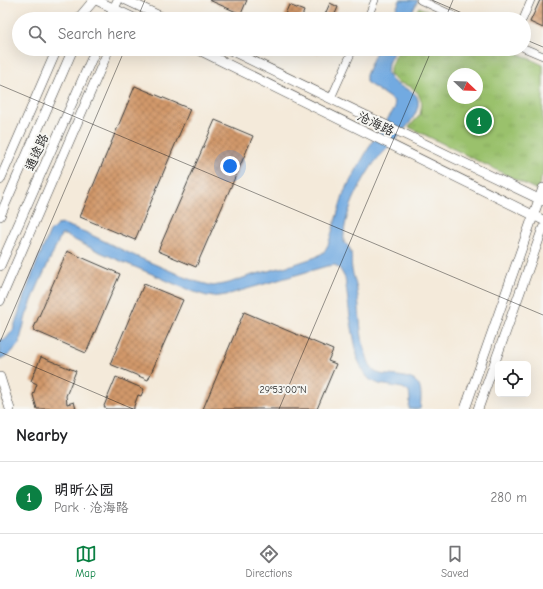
<!DOCTYPE html>
<meta charset="utf-8">
<style>
body{margin:0;font-family:"Comic Neue","LXGW WenKai TC",sans-serif;background:#f2f2f2;color:#202124}
.controls{position:absolute;right:12px;bottom:12px;display:grid;overflow:hidden;border-radius:6px;box-shadow:0 4px 16px #0002}
.controls button{width:36px;height:36px;display:grid;place-items:center;padding:0;border:0;border-bottom:1px solid #e0e0e0;background:#fff;color:#202124;font:20px sans-serif}
.compass{position:absolute;left:447px;top:68px;width:36px;height:36px;border-radius:50%;background:#fff;box-shadow:0 4px 16px #0002;rotate:113deg}
.you{position:absolute;left:230px;top:166px;width:14px;height:14px;margin:-10px;border:3px solid #fff;border-radius:50%;background:#1a73e8;box-shadow:0 0 0 6px #1a73e833}
.badge{display:grid;place-items:center;width:26px;height:26px;border-radius:50%;background:#0b8043;color:#fff;font-size:13px;font-weight:700}
.pin{position:absolute;translate:-50% -50%;border:2px solid #fff;box-shadow:0 1px 4px #0006}
.list{margin:0;padding:0;list-style:none}
h2{display:flex;justify-content:space-between;align-items:center;height:52px;margin:0;padding:0 16px;font-size:17px}
h2 small{font-size:13px;font-weight:400;color:#757577}
.list li{display:grid;grid-template-columns:26px 1fr auto;gap:12px;align-items:center;box-sizing:border-box;height:72px;padding:0 16px;border-top:1px solid #e0e0e0}
.list b{display:block;font-size:15px;white-space:nowrap}
.list p{margin:0;font-size:13px;white-space:nowrap;color:#757577}
.list em{font-size:13px;font-style:normal;color:#757577}
.icon{flex:none;width:22px;height:22px;fill:none;stroke:currentColor;stroke-width:2;stroke-linecap:round;stroke-linejoin:round}
.map{position:relative;flex:none;width:543px;height:409px;overflow:hidden}
.search{position:absolute;background:#fff;box-shadow:0 4px 16px #0002;left:12px;right:12px;top:12px;height:44px;display:flex;align-items:center;gap:10px;box-sizing:border-box;padding:0 14px;border-radius:22px;color:#757577;font-size:15px}
.sheet{height:124px;background:#fff}
nav{display:flex;justify-content:space-around;align-items:center;box-sizing:border-box;height:56px;border-top:1px solid #e0e0e0;background:#fff;font-size:11px;color:#757577}
nav a{display:grid;justify-items:center;gap:2px}
nav .on{color:#0b8043}
.map>svg:first-child{display:block}
.park{fill:url(#park-tufts);stroke:#5b6e44;fill-rule:evenodd}
.water{fill:#72aae1;stroke:#47637e}
.building{fill:url(#building-cross-hatch)}
.lines{fill:none;stroke-linecap:round;stroke-linejoin:round}
.minor-casing{stroke:#3c3b38;stroke-width:8}
.major-casing{stroke:#3c3b38;stroke-width:10}
.minor{stroke:#fff;stroke-width:7}
.major{stroke:#fff;stroke-width:9}
.ticks{fill:none;stroke:#1c1c1c;stroke-width:1;stroke-opacity:0.45}
.labels{text-anchor:middle;stroke-width:4;stroke-linejoin:round;paint-order:stroke}
.street-label{font-size:13px;fill:#1c1c1c;stroke:#f6f6f2}
.ticks-label{font-size:10px;text-anchor:middle;fill:#1c1c1c;stroke:#f6f6f2;stroke-width:4;stroke-linejoin:round;paint-order:stroke}
</style>
<div class="map">
<svg width="543" height="409" viewBox="0 0 543 409">
<defs>
<pattern id="park-tufts" width="24" height="20" patternUnits="userSpaceOnUse"><rect width="24" height="20" fill="#9ac16c"/><path d="M3 7l-1-3M5 7V3M7 7l1-3M15 17l-1-3M17 17v-4M19 17l1-3" fill="none" stroke="#84a55d"/></pattern>
<pattern id="building-cross-hatch" width="8" height="8" patternUnits="userSpaceOnUse"><rect width="8" height="8" fill="#d2996a"/><path d="M0 0l8 8M0 8l8-8" fill="none" stroke="#aa7c56"/></pattern>
</defs>
<rect width="100%" height="100%" fill="#f6f6f2"/>
<filter id="ink" filterUnits="userSpaceOnUse"><feTurbulence type="fractalNoise" baseFrequency=".025" numOctaves="2"/><feDisplacementMap in="SourceGraphic" scale="8" xChannelSelector="R" yChannelSelector="G"/><feConvolveMatrix kernelMatrix="1 2 1 2 8 2 1 2 1" color-interpolation-filters="sRGB"/></filter>
<filter id="wash" filterUnits="userSpaceOnUse"><feTurbulence type="fractalNoise" baseFrequency=".012" numOctaves="4" result="noise"/><feDisplacementMap in="SourceGraphic" scale="16" xChannelSelector="R" yChannelSelector="G"/><feGaussianBlur stdDeviation="0.9" result="paint"/><feColorMatrix in="noise" values="0 0 0 0 0 0 0 0 0 0 0 0 0 0 0 0 0 1.4 0 .05"/><feComposite in="paint" operator="in"/></filter>
<g filter="url(#wash)">
<rect width="100%" height="100%" fill="#f4eada"/>
<!-- park -->
<path class="park" d="M 419,7 L 445,19 L 413,19 Z
M 399,49 L 509,49 L 543,65 L 543,174 L 537,190 L 409,127 L 420,115 L 422,103 L 418,93 L 411,87 L 397,82 L 390,74 L 390,68 ZM 453,74 L 477,74 L 477,98 L 453,98 Z"/>
<!-- water -->
<path class="water" d="M 400,0 L 418,0 L 409,19 L 392,19 Z
M 377,49 L 395,49 L 388,63 L 387,73 C 389,77 391,80 395,83 C 402,89 416,89 418,100 C 422,118 385,149 374,163 C 360,183 342,217 344,242 C 355,251 350,257 352,270 C 354,279 357,287 358,297 C 360,315 360,337 366,354 C 368,360 370,367 374,371 C 378,374 384,375 389,375 C 416,378 424,379 420,409 L 409,409 L 410,399 L 409,392 L 403,388 L 379,384 L 370,380 L 364,373 L 358,360 L 350,317 L 345,278 L 340,269 L 335,265 L 327,266 L 226,295 C 219,296 213,297 207,296 C 189,291 170,282 152,274 C 123,262 93,250 65,235 L 61,235 L 37,288 L 26,316 L 19,344 L 9,355 L 0,359 L 0,340 L 6,339 L 13,330 L 24,296 L 39,257 L 50,232 L 57,225 L 63,224 L 85,232 L 133,255 L 194,281 L 213,286 L 229,283 L 249,276 L 295,264 L 316,257 L 324,252 L 328,245 L 344,192 L 353,176 L 372,142 L 395,108 L 394,101 L 366,82 L 366,75 Z"/>
<g id="blocks">
<!-- building -->
<path class="building" d="M 209,0 L 247,0 L 241,14 Z
M 540,0 L 543,0 L 543,28 L 530,22 Z
M 330,3 L 338,7 L 335,14 L 338,15 L 337,19 L 323,19 Z
M 289,5 L 304,11 L 301,19 L 283,19 Z
M 305,49 L 320,49 L 318,54 Z
M 135,86 L 190,109 L 135,240 L 80,217 Z
M 215,120 L 253,136 L 196,267 L 158,251 Z
M 67,251 L 120,274 L 86,353 L 33,330 Z
M 144,284 L 183,300 L 148,380 L 110,364 Z
M 244,312 L 333,350 L 328,361 L 336,364 L 317,409 L 203,409 Z
M 41,357 L 76,371 L 66,396 L 67,404 L 74,402 L 76,409 L 37,409 L 33,395 L 37,384 L 31,381 Z
M 116,377 L 144,389 L 141,396 L 138,395 L 134,406 L 134,409 L 106,409 L 104,406 Z"/>
</g>
</g>
<g filter="url(#ink)">
<use href="#blocks" fill-opacity="0" stroke="#3c3b38" stroke-width="1"/>
<g class="lines">
<defs>
<path id="minor" d="M 420,0 L 461,19
M 367,19 L 375,0
M 523,19 L 531,0
M 524,48 L 543,56
M 331,98 L 353,49"/>
<path id="major" d="M 96,0 L 136,19
M 126,0 L 166,19
M 78,19 L 94,0
M 109,19 L 118,0
M 197,49 L 543,220
M 228,49 L 543,201
M 0,180 L 57,49
M 0,216 L 73,49
M 0,266 L 96,49
M 0,301 L 106,56 L 108,49
M 0,377 L 10,409
M 465,409 L 543,188
M 478,409 L 543,228"/>
</defs>
<!-- minor casing -->
<use href="#minor" class="minor-casing"/>
<!-- major casing -->
<use href="#major" class="major-casing"/>
<!-- minor -->
<use href="#minor" class="minor"/>
<!-- major -->
<use href="#major" class="major"/>
</g>
</g>
<!-- ticks -->
<path class="ticks" d="M 432,0 L 476,19M 137,19 L 145,0M 445,19 L 453,0M 524,39 L 543,47M 0,85 L 543,315M 0,342 L 125,49M 0,352 L 133,409M 279,409 L 432,49"/>
<g class="labels">
<!-- street labels -->
<g class="street-label">
<text transform="translate(376 123) rotate(26)" y="5">沧海路</text>
<text transform="translate(36 152) rotate(-66)" y="5">通途路</text>
</g>
</g>
<g class="ticks-label">
<text x="283" y="393">29°53'00"N</text>
</g>
</svg>
<div class="controls">
<button><svg class="icon" aria-label="locate" viewBox="0 0 24 24"><circle cx="12" cy="12" r="6"/><path d="M12 2v4M12 18v4M2 12h4M18 12h4"/></svg></button>
</div>
<svg class="compass" viewBox="-18 -18 36 36"><path d="M0-13l5 13h-10z" fill="#e53935"/><path d="M0 13l5-13h-10z" fill="#757577"/></svg>
<div class="you"></div>
<div class="pin badge" style="left:479px;top:121px">1</div>
<div class="search"><svg class="icon" aria-label="search" viewBox="0 0 24 24"><circle cx="10" cy="10" r="6"/><path d="M15 15l6 6"/></svg>Search here</div>
</div>
<section class="sheet">
<h2>Nearby<small></small></h2>
<ul class="list">
<li><span class="badge">1</span><div><b>明昕公园</b><p>Park · 沧海路</p></div><em>280 m</em></li>
</ul>
</section>
<nav>
<a class="on"><svg class="icon" aria-label="map" viewBox="0 0 24 24"><path d="M3 6l6-2 6 2 6-2v14l-6 2-6-2-6 2zM9 4v14M15 6v14"/></svg>Map</a>
<a><svg class="icon" aria-label="directions" viewBox="0 0 24 24"><path d="M12 3l9 9-9 9-9-9zM9 14v-3h6M13 9l2 2-2 2"/></svg>Directions</a>
<a><svg class="icon" aria-label="saved" viewBox="0 0 24 24"><path d="M7 4h10v16l-5-4-5 4z"/></svg>Saved</a>
</nav>
